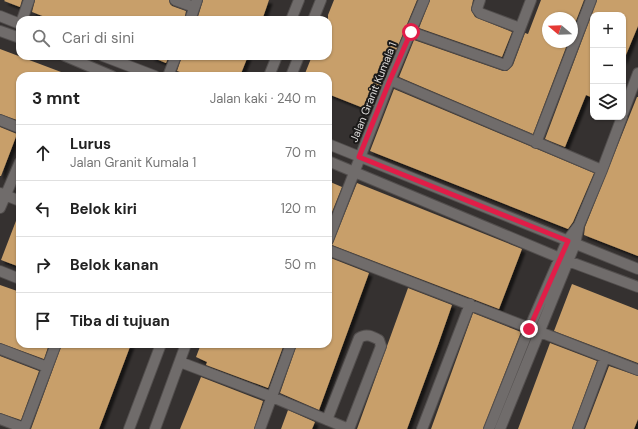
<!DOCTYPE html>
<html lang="id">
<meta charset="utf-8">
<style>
body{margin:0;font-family:"DM Sans",sans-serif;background:#f2f2f2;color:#222}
.controls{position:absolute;right:12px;top:12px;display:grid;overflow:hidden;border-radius:8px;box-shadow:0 1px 3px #0004}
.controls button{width:36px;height:36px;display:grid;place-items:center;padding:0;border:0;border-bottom:1px solid #e0e0e0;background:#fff;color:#222;font:20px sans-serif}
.compass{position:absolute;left:542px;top:12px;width:36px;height:36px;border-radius:50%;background:#fff;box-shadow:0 1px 3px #0004;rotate:289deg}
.stop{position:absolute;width:12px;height:12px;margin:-9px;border:3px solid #e11d48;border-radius:50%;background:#fff}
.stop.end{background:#e11d48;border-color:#fff;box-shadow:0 1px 4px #0008}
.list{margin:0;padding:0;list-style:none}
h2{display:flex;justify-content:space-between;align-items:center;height:52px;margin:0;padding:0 16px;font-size:17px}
h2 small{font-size:13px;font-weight:400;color:#767676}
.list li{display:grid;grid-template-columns:26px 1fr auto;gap:12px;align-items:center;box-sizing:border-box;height:56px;padding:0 16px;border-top:1px solid #e0e0e0}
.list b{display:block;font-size:15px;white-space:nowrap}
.list p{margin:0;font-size:13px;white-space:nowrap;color:#767676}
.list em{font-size:13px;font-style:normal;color:#767676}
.icon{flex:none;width:22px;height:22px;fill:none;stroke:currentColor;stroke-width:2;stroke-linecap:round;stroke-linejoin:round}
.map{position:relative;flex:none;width:638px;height:429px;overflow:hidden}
.search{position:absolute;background:#fff;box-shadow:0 1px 3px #0004;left:16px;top:16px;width:316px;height:44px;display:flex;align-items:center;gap:10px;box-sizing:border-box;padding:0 14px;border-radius:12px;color:#767676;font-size:15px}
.panel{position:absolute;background:#fff;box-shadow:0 1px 3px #0004;left:16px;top:72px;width:316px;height:276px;border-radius:12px}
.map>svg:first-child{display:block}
.building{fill:#c89f6b;filter:url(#shadow)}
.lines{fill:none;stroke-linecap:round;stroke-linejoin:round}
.minor-casing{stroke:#524e4d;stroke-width:12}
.minor{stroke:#706c6b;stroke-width:10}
.route{stroke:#e11d48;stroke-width:5}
.labels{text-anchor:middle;stroke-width:4;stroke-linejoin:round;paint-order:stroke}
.street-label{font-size:11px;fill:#d9d7d6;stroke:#1b1a19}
</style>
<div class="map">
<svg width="638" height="429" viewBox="0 0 638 429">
<defs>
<filter id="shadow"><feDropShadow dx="3.5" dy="3.5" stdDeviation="1" flood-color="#0009"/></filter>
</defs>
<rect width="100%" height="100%" fill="#353130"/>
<!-- building -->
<path class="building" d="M 5,0 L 22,0 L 20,7 L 4,1 Z
M 35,0 L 169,0 L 170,4 L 172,6 L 186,11 L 184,20 L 53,20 L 32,12 Z
M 203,0 L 269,0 L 262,20 L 197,20 Z
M 334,0 L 417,0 L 371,111 L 328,94 L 328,76 L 304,76 L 312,56 L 328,56 L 328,15 Z
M 430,0 L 473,0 L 471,10 L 475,17 L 512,32 L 502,57 L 419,28 Z
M 541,0 L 584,0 L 572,31 L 572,18 L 548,18 L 548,42 L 568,42 L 533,134 L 399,77 L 414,40 L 503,71 L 507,71 L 513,65 L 525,33 L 528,34 Z
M 597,0 L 638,0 L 638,26 L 623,62 L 623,15 L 593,15 L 593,98 L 586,95 L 565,147 L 545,139 Z
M 0,49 L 69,75 L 20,76 L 20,121 L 0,114 Z
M 151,56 L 169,56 L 166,63 L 151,57 Z
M 182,56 L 248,56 L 240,76 L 191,76 L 177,71 Z
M 394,89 L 594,173 L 573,222 L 568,229 L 370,151 Z
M 637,97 L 638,97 L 638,256 L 584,235 L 585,227 Z
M 0,127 L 17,134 L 1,176 L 0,176 Z
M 328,181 L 342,187 L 328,222 Z
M 357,183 L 522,249 L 499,309 L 332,245 Z
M 19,213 L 20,213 L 20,267 L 1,260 Z
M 328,257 L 369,273 L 319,410 L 280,393 L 297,344 L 328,344 Z
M 572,284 L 638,310 L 638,363 L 554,331 Z
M 0,285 L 20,292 L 20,344 L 49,344 L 44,359 L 0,343 Z
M 408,288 L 452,305 L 438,345 L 407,429 L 357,429 Z
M 473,313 L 521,332 L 483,429 L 431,429 Z
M 550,343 L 597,361 L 572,429 L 518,429 Z
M 62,344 L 131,344 L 99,429 L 31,429 Z
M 201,344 L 284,344 L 268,388 L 206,365 L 207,362 L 196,357 Z
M 0,356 L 39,371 L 21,420 L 0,413 Z
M 609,366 L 638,376 L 638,419 L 634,429 L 585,429 Z
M 201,377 L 263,401 L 254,429 L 180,429 Z
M 288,410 L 315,422 L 312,429 L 281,429 Z"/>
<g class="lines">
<defs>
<path id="minor" d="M 175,0 L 194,7
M 480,0 L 477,9 L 480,13 L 520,28
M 0,16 L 20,24
M 22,20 L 29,0
M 190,20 L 197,0
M 291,20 L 299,0
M 313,20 L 321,0
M 0,31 L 20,38
M 411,32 L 505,65 L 507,63 L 531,0
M 65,56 L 112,76
M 103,56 L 155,76
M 168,76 L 176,56
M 269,76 L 277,56
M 291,76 L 299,56
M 390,80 L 602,170
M 623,113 L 638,73
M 0,120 L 20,128
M 536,143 L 591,0
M 328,144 L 638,269
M 328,161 L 560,258 L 638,287
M 0,193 L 20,201
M 0,208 L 20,162
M 579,225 L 602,170 L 622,117
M 328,240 L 390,80 L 424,0
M 328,250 L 638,370
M 0,271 L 20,279
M 0,349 L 47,367
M 180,362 L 272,397 L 349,429
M 0,419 L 24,428
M 327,420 L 359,338 C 366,333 372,336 379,340 L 381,346 L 349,429
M 24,429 L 56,344
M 129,429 L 161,344
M 155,429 L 186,344
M 260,429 L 291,344
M 422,429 L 470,304
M 489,429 L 529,329 L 567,241 L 579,225 L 575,244 L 500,429
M 578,429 L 605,357"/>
</defs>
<!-- minor casing -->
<use href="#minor" class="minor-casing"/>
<!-- minor -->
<use href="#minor" class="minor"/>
</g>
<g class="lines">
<!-- route -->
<path class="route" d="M 411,32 L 390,80 L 359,157 L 568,241 L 529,329"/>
</g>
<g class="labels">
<!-- street labels -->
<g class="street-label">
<text transform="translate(373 92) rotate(-68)" y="4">Jalan Granit Kumala 1</text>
</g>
</g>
</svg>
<div class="controls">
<button>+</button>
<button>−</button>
<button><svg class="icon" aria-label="layers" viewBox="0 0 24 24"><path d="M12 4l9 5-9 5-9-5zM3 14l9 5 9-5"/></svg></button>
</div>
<svg class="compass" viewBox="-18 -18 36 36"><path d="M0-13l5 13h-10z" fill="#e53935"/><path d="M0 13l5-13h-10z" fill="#767676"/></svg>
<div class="stop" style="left:411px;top:32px"></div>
<div class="stop end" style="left:529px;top:329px"></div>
<div class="search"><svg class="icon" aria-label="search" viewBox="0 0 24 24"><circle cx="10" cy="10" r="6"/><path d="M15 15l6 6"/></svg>Cari di sini</div>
<section class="panel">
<h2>3 mnt<small>Jalan kaki · 240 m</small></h2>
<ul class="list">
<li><svg class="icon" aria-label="ahead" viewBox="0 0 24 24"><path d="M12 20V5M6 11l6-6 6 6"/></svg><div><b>Lurus</b><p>Jalan Granit Kumala 1</p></div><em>70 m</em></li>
<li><svg class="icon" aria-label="left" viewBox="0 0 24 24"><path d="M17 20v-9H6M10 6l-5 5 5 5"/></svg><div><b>Belok kiri</b></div><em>120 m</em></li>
<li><svg class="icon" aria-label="right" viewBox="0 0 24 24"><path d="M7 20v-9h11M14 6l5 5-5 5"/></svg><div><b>Belok kanan</b></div><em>50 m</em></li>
<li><svg class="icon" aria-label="arrive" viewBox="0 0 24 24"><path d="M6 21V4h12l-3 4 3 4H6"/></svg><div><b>Tiba di tujuan</b></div></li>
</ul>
</section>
</div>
